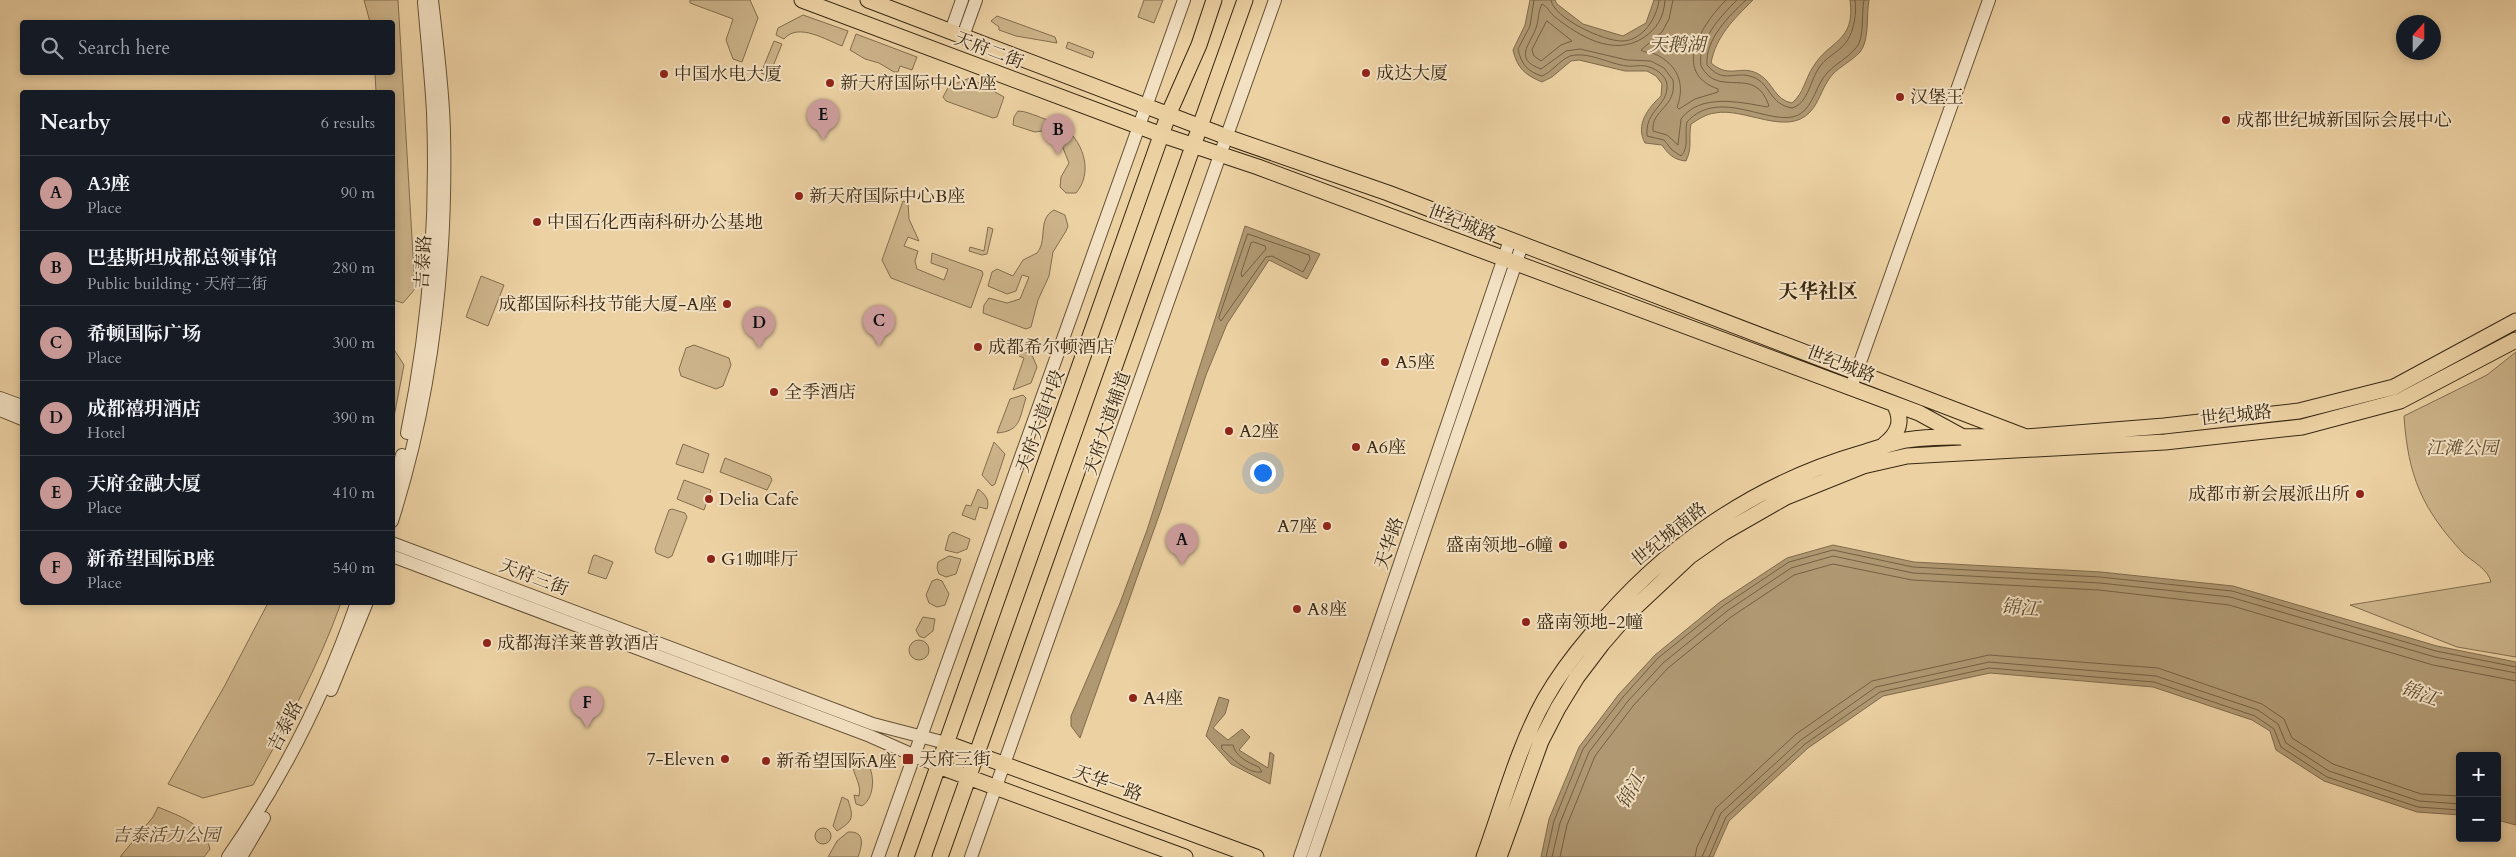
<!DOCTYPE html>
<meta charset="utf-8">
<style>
body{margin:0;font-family:Cardo,"Noto Serif SC",serif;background:#20242c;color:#f1f3f6}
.controls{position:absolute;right:15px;bottom:15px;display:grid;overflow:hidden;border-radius:5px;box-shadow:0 2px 8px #0003}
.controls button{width:45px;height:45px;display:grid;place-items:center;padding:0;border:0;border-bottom:1px solid #363941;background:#171b24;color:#f1f3f6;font:25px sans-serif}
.compass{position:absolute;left:2396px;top:15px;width:45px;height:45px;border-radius:50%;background:#171b24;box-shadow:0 2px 8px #0003;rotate:21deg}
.you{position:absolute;left:1262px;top:472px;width:18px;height:18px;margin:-12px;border:4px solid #fff;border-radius:50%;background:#1a73e8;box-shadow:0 0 0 8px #1a73e833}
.badge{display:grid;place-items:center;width:32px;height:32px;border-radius:50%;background:#c59692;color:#111;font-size:16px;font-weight:700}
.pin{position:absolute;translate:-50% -41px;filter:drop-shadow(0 1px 2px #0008)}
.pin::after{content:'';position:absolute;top:26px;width:18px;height:15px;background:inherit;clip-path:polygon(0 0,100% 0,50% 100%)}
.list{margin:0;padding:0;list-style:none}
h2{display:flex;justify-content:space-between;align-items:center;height:65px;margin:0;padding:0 20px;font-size:21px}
h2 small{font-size:16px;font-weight:400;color:#9ea1a6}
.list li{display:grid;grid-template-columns:32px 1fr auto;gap:15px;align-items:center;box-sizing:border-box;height:75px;padding:0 20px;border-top:1px solid #363941}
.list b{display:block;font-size:19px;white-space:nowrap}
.list p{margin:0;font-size:16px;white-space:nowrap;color:#9ea1a6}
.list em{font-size:16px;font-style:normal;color:#9ea1a6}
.icon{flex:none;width:28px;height:28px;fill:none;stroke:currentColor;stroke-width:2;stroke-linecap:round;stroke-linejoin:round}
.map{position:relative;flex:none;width:2516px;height:857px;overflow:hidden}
.search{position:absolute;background:#171b24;box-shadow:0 2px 8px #0003;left:20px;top:20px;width:375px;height:55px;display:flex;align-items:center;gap:12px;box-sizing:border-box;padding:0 18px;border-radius:5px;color:#9ea1a6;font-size:19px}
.panel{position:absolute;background:#171b24;box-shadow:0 2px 8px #0003;left:20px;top:90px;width:375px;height:515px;border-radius:5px}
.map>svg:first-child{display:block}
.green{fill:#cdb48a;stroke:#826e4e}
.water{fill:#af9872;stroke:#7f6b4c}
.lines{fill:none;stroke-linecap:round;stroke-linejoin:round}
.shore{stroke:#746042;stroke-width:1}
.minor-casing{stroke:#655236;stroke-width:14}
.major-casing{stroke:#382812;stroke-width:17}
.minor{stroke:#f3e1c3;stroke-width:12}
.major{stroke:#ecd1a3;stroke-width:15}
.poi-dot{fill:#8f2418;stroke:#f3e1c3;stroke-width:2}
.labels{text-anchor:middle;stroke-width:4;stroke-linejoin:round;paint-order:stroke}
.street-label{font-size:18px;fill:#382812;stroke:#f3e1c3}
.poi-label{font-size:18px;fill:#382812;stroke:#f3e1c3;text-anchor:start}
.park-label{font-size:18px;font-style:italic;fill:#5d4b30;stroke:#f3e1c3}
.water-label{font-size:19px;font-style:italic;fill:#5c4a2f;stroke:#f3e1c3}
.quarter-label{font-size:20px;font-weight:bold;fill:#382812;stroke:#f3e1c3}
</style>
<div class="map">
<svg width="2516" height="857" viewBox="0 0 2516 857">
<rect width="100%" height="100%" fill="#ecd1a3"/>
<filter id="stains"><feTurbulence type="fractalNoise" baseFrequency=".004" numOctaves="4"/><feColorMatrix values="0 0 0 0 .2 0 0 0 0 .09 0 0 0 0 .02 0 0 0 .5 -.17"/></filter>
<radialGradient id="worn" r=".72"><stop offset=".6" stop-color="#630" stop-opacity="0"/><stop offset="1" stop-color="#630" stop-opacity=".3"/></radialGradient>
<!-- green -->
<path class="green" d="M 364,0 L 398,0 L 415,289 L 403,303 L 393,300 L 392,92 L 376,92 L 375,73 L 392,72 L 392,22 L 370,22 Z
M 690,0 L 750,0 L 758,18 L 742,62 L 733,59 L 726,40 L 733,19 L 690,3 Z
M 1144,0 L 1163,0 L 1154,23 L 1138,17 Z
M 803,15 L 848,31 L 842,46 C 826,40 798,22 784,39 L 776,35 L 778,28 Z
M 997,16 L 1055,37 L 1057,43 L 1016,36 L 999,30 L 999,27 L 991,21 Z
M 856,34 L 917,57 L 912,70 L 900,66 L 898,72 L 894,72 L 879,63 L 865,59 L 850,50 Z
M 774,41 L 782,44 L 769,76 L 761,73 Z
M 1068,42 L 1094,52 L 1092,58 L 1066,48 Z
M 970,78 L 1004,97 L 997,117 L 993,118 L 946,101 L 943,97 L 949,86 Z
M 1018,111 C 1025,111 1031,114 1037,116 C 1046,120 1058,122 1066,129 C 1084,144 1093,173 1076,193 L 1066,193 L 1060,187 L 1061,177 L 1069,163 L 1059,138 L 1049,130 L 1035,132 L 1013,125 L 1014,117 Z
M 903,201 L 908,203 L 909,219 L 919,241 L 908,237 L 904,246 L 918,251 L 915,261 L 917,269 L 944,280 L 948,269 L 931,263 L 932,253 L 982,271 L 983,274 L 971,308 L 891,278 L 882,260 Z
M 1054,210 L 1065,215 L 1068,226 L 1066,231 L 1053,252 L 1049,276 L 1038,300 L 1031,327 L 1026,329 L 983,313 L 984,305 L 989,298 L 1007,303 L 1020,299 L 1029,277 L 1022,275 L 1016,291 L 1007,294 L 988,286 L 992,272 L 997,269 L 1013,276 L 1023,260 L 1037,253 C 1048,240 1037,219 1054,210 Z
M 988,227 L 993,229 L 987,254 L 982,255 L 969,251 L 970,247 L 984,251 Z
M 481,276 L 504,285 L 488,326 L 466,317 Z
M 694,345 L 729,358 L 731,365 L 723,386 L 716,389 L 681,376 L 679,369 L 686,348 Z
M 393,348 L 404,365 L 393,422 Z
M 1021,350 L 1032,355 L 1037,367 L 1031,383 L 1013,390 L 1024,358 L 1019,356 Z
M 2516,352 L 2516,657 L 2457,647 L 2350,605 L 2491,582 C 2488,569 2473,562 2463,553 C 2422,509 2408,476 2404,416 L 2487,375 Z
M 1023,395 L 1026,398 C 1019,419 1021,431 997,433 L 1010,399 Z
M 994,442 L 1005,454 L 995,484 L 992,486 L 982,475 Z
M 683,444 L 709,454 L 703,473 L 676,464 Z
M 725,458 L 770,476 L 772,480 L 767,490 L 720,472 Z
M 684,480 L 711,490 L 704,510 L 677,499 Z
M 978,489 C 985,494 990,500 987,509 L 979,507 L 975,520 L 962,515 L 966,505 L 971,506 Z
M 672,509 L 685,513 L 687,517 L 672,556 L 668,558 L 656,553 L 655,549 L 669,510 Z
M 953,532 L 970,539 L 967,549 L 957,553 L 945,550 L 949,535 Z
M 595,555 L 613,562 L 606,579 L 588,573 L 593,556 Z
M 949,556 L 961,559 L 956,574 L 946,577 L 939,574 L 937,568 L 938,562 Z
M 937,579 L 942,581 L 949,594 L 945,605 L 937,607 L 929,603 L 926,595 L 932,581 Z
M 268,603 L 341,603 C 318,667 286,726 253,785 L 203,798 L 168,784 L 224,687 Z
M 923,617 L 935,619 L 933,631 L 924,638 L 919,636 L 916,630 Z
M909 650a10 10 0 1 1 20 0a10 10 0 1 1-20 0Z
M 858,754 C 875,761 878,796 862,806 L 856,804 L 854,795 L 859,796 C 863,782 848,771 854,756 Z
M 842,797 L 848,800 C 854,818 853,821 837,831 L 833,826 Z
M 158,807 C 179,816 204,823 210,849 L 204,857 L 120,857 L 153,817 Z
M815 836a8 8 0 1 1 16 0a8 8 0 1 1-16 0Z
M 848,832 C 866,831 862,846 858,857 L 828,857 L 837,841 Z"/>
<!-- water -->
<path class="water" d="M 1530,0 L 1555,0 L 1557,4 L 1583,24 L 1623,36 L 1646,23 L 1654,0 L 1753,0 C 1734,19 1716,36 1711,63 C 1731,80 1741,63 1760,75 C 1773,83 1775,100 1792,103 C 1804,93 1805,79 1813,67 C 1829,40 1856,42 1850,0 L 1869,0 C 1866,15 1870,40 1860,52 C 1851,62 1836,68 1829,79 C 1822,89 1818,104 1810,112 C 1787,137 1744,107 1715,113 C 1706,114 1699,119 1691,124 C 1688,139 1693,146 1686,161 C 1674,160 1668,154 1662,145 L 1645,143 C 1635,125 1648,108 1661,96 L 1662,84 L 1656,76 L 1647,71 L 1625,71 L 1579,60 L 1571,61 L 1552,77 L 1542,82 C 1525,75 1517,68 1513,50 L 1525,25 Z
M 1245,226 L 1320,254 L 1307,279 L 1269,260 L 1227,324 L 1206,375 L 1161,510 L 1080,738 L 1071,726 L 1071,716 L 1120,603 L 1147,530 Z
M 1833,545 L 1914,562 L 2101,572 L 2233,586 L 2437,646 L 2516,662 L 2516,825 L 2497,820 L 2497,756 L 2460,756 L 2460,815 L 2417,812 L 2324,781 L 2276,750 L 2270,731 L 2252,720 L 2153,687 L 1990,673 L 1883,696 L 1808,748 L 1729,821 L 1713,857 L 1541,857 L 1549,819 L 1579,747 L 1619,694 L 1655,655 L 1720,602 L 1787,558 Z
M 1219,697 L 1229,700 L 1225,714 L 1213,728 L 1228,740 L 1242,729 L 1250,737 L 1239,750 L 1268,768 L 1270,752 L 1274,755 L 1270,784 L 1231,764 L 1206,736 Z"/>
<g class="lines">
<!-- shore -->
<path class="shore" d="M 1534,0 L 1530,26 L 1518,49 C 1521,64 1528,72 1542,76 C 1552,72 1560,60 1570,56 C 1588,51 1609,64 1627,66 C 1634,67 1642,64 1649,67 C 1657,69 1667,77 1667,85 C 1668,107 1645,109 1647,136 L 1664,140 L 1672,150 L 1681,156 C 1690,147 1684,133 1687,122 C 1720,85 1774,130 1800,114 C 1814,105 1816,85 1827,73 C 1835,64 1848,58 1856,48 C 1865,38 1861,13 1864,0
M 1551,0 C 1553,18 1605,42 1623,41 C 1643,40 1657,18 1659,0
M 1665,0 C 1664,17 1657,29 1643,38 C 1613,57 1579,36 1555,17 C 1550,13 1547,6 1542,4 C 1538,11 1539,20 1536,28 C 1530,45 1513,59 1541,69 L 1566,51 L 1580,49 L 1627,60 L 1651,61 L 1664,68 L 1673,80 C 1677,108 1651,109 1653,131 L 1667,135 L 1678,145 L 1681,119 C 1700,93 1740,102 1767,107 L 1769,106 C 1755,63 1719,100 1701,66 C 1697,41 1721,16 1737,0
M 1673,0 L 1669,19 L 1662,32 L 1641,50 C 1645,53 1650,52 1655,54 C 1677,64 1686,84 1677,107 L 1679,109 L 1695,99 L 1718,92 L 1718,89 C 1670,72 1703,23 1726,0
M 1746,0 C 1729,16 1705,39 1707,65 C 1724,85 1734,70 1753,77 C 1771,84 1769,104 1792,108 C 1807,104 1810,83 1817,71 C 1824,57 1839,53 1847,41 C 1854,31 1857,12 1855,0
M 1547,21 L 1572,41 L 1561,45 L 1541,61 L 1534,56 L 1532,50 Z
M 1248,234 L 1309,255 L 1310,259 L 1303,272 L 1272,256 L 1266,257 L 1221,321 L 1219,318 Z
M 1254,242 L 1265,246 L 1266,249 L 1242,277 L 1241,273 L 1251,243 Z
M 1222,745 L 1233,745 C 1236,757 1247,762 1259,767 L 1262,772 C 1248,774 1231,758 1222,749 Z
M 1546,857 L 1554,821 L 1583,749 L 1623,697 L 1658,658 L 1723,606 L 1789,562 L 1833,550 L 1913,567 L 2100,577 L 2232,591 L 2436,651 L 2516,667
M 1552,857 L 1560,823 L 1589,752 L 1628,701 L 1663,663 L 1727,611 L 1791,568 L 1833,556 L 1913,573 L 2100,583 L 2230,597 L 2435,657 L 2516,673
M 1560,857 L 1567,825 L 1595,756 L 1633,706 L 1668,668 L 1731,617 L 1794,575 L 1833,564 L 1912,580 L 2099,590 L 2229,605 L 2433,665 L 2516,681
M 1695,857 L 1697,847 L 1716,808 L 1796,734 L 1872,681 L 1989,655 L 2158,668 L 2262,704 L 2284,719 L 2292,738 L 2333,764 L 2421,794 L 2460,796
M 1702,857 L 1721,813 L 1801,740 L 1876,687 L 1989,662 L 2156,676 L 2258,710 L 2278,724 L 2286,743 L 2329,771 L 2419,801 L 2460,804
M 1709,857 L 1726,817 L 1805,744 L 1880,692 L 1989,668 L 2154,682 L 2255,716 L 2274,729 L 2281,747 L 2327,777 L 2418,807 L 2460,810"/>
<defs>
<path id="minor" d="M 951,31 L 962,0
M 963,36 L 976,0
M 1853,382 L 1989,0
M 0,398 L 22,406
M 0,410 L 22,419
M 407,433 C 429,327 437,220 433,112 C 431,75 427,39 424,2
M 392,489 L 402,455
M 392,521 C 432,396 447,264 444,132 C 443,88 437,44 432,0
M 392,543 L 873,724 L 946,743
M 392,556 L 870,736 L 938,766
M 331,690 L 367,602
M 228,857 C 282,779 326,692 357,602
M 241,857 L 264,818
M 878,857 L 1184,0
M 971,857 L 1275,0
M 1300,857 L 1510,240
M 1313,857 L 1522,245"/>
<path id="major" d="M 802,0 L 1162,135 L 1258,167 L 1919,413 L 1963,437 L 1983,451
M 868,0 L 1227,137 L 1388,193 L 2026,437 L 2164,426 L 2299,411 L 2394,387 L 2516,321
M 1884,445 C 1898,434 1904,421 1894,404
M 946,743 L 1256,857
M 938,766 L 1185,857
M 906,857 L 1169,113 L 1199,45 L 1214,0
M 940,857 L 1245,0
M 1484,857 C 1503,805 1518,747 1545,699 C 1558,676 1574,655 1591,635 C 1662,548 1754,484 1862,453 C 1876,449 1891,443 1906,440 C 1941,435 1979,437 2015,437
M 1499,857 L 1541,741 L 1558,708 L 1577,677 L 1602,644 L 1627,615 L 1690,556 L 1723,533 L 1786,497 L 1863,466 L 1907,456 L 2165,442 L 2302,427 L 2400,401 L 2516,340"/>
</defs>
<!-- minor casing -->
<use href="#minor" class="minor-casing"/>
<!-- major casing -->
<use href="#major" class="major-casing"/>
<!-- minor -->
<use href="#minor" class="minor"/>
<!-- major -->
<use href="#major" class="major"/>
</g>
<!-- markers -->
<g class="poi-dot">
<circle cx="1366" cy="73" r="5"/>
<circle cx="664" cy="74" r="5"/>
<circle cx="830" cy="83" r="5"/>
<circle cx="1900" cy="97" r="5"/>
<circle cx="2226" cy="120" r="5"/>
<circle cx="799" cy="196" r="5"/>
<circle cx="537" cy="222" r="5"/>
<circle cx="727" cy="304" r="5"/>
<circle cx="978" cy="347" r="5"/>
<circle cx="1385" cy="362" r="5"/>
<circle cx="774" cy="392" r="5"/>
<circle cx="1229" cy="431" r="5"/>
<circle cx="1356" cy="447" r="5"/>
<circle cx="2360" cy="494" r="5"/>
<circle cx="709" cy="499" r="5"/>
<circle cx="1327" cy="526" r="5"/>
<circle cx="1563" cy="545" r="5"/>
<circle cx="711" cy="559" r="5"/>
<circle cx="1297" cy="609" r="5"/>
<circle cx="1526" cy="622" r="5"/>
<circle cx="487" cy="643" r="5"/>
<circle cx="1133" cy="698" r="5"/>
<circle cx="725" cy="759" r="5"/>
<rect x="902" y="753" width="12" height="12" rx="2.5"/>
<circle cx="766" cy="761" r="5"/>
</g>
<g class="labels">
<!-- street labels -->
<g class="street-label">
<text transform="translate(989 50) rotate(21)" y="6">天府二街</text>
<text transform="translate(1462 223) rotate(21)" y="6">世纪城路</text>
<text transform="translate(423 262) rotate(-87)" y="6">吉泰路</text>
<text transform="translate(1841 364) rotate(21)" y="6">世纪城路</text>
<text transform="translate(2236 415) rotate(-6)" y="6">世纪城路</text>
<text transform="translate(1040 421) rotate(-70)" y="6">天府大道中段</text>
<text transform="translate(1107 423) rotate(-71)" y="6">天府大道辅道</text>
<text transform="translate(1669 534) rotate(-39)" y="6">世纪城南路</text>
<text transform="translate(1389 543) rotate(-71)" y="6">天华路</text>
<text transform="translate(534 577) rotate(21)" y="6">天府三街</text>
<text transform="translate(285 726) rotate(-63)" y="6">吉泰路</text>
<text transform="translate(1108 783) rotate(20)" y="6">天华一路</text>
</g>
<!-- poi labels -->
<g class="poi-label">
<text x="1376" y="79">成达大厦</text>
<text x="674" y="80">中国水电大厦</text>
<text x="840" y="89">新天府国际中心A座</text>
<text x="1910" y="103">汉堡王</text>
<text x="2236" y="126">成都世纪城新国际会展中心</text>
<text x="809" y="202">新天府国际中心B座</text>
<text x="547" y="228">中国石化西南科研办公基地</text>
<text x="717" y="310" text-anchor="end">成都国际科技节能大厦-A座</text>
<text x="988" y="353">成都希尔顿酒店</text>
<text x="1395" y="368">A5座</text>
<text x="784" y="398">全季酒店</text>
<text x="1239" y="437">A2座</text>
<text x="1366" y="453">A6座</text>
<text x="2350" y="500" text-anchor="end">成都市新会展派出所</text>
<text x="719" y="505">Delia Cafe</text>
<text x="1317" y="532" text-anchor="end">A7座</text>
<text x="1553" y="551" text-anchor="end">盛南领地-6幢</text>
<text x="721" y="565">G1咖啡厅</text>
<text x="1307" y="615">A8座</text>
<text x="1536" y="628">盛南领地-2幢</text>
<text x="497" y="649">成都海洋莱普敦酒店</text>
<text x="1143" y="704">A4座</text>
<text x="715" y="765" text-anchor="end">7-Eleven</text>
<text x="919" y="765">天府三街</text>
<text x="776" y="767">新希望国际A座</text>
</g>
<!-- park labels -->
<g class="park-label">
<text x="2462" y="454">江滩公园</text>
<text x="166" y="841">吉泰活力公园</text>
</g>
<!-- water labels -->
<g class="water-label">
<text x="1677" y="51">天鹅湖</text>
<text transform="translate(2020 607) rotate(5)" y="7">锦江</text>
<text transform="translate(2420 693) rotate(20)" y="7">锦江</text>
<text transform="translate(1630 790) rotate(-62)" y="7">锦江</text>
</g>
<!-- quarter labels -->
<g class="quarter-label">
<text x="1818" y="298">天华社区</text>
</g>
</g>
<rect width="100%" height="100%" filter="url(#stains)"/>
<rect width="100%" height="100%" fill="url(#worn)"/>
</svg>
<div class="controls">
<button>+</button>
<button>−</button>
</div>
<svg class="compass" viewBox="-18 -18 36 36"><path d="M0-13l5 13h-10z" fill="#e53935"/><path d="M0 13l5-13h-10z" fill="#9ea1a6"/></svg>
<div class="you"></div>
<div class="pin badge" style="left:1182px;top:565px">A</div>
<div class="pin badge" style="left:1058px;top:155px">B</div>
<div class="pin badge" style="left:879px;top:346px">C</div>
<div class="pin badge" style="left:759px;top:348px">D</div>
<div class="pin badge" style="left:823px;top:140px">E</div>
<div class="pin badge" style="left:587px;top:728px">F</div>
<div class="search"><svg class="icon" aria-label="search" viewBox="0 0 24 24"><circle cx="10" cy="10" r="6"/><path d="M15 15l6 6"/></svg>Search here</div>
<section class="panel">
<h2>Nearby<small>6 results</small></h2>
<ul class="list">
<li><span class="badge">A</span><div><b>A3座</b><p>Place</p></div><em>90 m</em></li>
<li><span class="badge">B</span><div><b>巴基斯坦成都总领事馆</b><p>Public building · 天府二街</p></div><em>280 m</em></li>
<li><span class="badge">C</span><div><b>希顿国际广场</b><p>Place</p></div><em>300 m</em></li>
<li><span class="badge">D</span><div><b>成都禧玥酒店</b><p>Hotel</p></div><em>390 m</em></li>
<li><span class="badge">E</span><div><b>天府金融大厦</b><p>Place</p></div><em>410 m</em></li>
<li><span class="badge">F</span><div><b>新希望国际B座</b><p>Place</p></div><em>540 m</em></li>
</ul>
</section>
</div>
